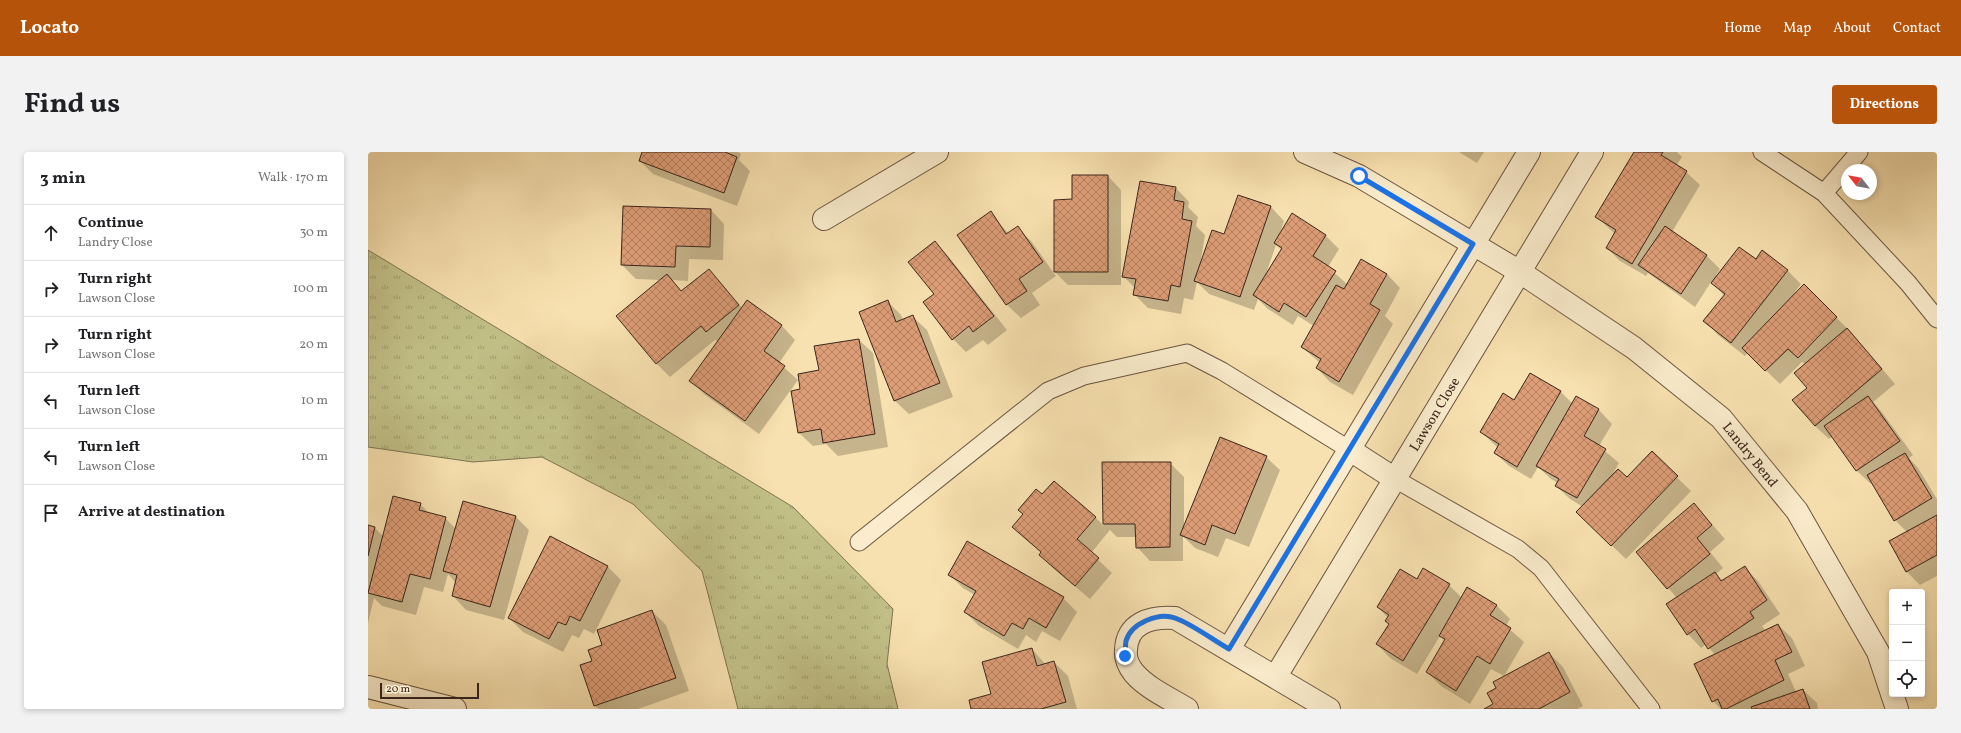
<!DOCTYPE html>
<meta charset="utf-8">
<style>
body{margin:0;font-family:Vollkorn,serif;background:#f2f2f2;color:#202124}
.controls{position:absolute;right:12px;bottom:12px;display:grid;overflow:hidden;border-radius:4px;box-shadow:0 2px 6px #0003}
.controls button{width:36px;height:36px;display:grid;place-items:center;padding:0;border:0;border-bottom:1px solid #e0e0e0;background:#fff;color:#202124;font:20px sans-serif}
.compass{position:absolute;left:1473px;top:12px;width:36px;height:36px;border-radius:50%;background:#fff;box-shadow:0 2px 6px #0003;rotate:301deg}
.scale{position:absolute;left:12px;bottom:10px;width:99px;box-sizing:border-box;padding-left:4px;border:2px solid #3b261c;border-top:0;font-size:11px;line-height:14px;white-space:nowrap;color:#3b261c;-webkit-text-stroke:3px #faeccc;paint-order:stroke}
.stop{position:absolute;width:12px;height:12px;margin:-9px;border:3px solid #1a73e8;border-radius:50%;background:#fff}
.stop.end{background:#1a73e8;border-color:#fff;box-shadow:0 1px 4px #0008}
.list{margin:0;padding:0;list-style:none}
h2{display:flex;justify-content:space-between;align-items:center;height:52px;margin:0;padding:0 16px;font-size:17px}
h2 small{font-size:13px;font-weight:400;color:#757577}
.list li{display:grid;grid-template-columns:26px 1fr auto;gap:12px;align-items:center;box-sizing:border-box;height:56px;padding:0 16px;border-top:1px solid #e0e0e0}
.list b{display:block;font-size:15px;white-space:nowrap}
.list p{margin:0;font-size:13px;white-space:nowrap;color:#757577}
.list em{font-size:13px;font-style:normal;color:#757577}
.icon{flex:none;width:22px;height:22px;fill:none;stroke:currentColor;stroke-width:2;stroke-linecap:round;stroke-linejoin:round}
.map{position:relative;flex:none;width:1569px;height:557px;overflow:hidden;border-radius:4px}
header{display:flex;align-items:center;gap:24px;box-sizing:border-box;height:56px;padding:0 20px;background:#b45309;color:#fff}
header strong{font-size:19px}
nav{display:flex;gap:22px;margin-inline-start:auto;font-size:14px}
.intro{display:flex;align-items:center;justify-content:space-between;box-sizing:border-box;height:96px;padding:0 24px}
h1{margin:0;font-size:28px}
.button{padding:10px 18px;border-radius:4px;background:#b45309;color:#fff;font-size:14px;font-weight:700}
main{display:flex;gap:24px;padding:0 24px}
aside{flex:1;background:#fff;border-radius:4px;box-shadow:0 2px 6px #0003}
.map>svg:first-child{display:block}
.park{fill:url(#park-tufts);stroke:#7e7452}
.shadow{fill:#0003;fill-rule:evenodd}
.building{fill:url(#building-cross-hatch);stroke:#3b261c}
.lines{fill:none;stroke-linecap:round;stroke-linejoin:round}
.lane-casing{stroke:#6a5541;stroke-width:19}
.street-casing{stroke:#6a5541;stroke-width:24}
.lane{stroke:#faeccc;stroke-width:17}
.street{stroke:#faeccc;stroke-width:22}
.route{stroke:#1a73e8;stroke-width:5}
.labels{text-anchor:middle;stroke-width:3.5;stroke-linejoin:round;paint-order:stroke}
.street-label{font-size:14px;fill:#3b261c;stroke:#faeccc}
</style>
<header>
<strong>Locato</strong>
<nav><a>Home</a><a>Map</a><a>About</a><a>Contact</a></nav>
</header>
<div class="intro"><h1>Find us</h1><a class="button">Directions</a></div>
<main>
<aside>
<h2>3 min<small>Walk · 170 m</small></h2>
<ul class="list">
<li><svg class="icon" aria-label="ahead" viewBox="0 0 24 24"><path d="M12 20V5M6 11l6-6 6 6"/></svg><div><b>Continue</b><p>Landry Close</p></div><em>30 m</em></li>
<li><svg class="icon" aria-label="right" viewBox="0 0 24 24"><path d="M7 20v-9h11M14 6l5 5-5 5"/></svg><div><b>Turn right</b><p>Lawson Close</p></div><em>100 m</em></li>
<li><svg class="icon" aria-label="right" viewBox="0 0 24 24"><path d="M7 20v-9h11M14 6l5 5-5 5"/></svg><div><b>Turn right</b><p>Lawson Close</p></div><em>20 m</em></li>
<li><svg class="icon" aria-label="left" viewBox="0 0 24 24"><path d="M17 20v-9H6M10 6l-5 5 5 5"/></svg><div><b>Turn left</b><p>Lawson Close</p></div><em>10 m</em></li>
<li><svg class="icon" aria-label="left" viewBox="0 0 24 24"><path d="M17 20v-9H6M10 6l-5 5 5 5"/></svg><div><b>Turn left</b><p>Lawson Close</p></div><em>10 m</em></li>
<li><svg class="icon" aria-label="arrive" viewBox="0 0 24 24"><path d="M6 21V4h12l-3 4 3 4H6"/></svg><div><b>Arrive at destination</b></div></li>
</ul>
</aside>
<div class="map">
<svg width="1569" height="557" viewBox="0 0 1569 557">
<defs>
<pattern id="park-tufts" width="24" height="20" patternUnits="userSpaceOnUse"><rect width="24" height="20" fill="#c2c188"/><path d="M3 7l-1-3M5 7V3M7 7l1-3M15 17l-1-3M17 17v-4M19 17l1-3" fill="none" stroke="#9f9d6e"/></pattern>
<pattern id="building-cross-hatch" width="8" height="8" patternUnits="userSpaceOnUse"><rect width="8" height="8" fill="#dd9d76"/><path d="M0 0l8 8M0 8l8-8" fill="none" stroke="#b48060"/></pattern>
</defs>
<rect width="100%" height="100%" fill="#f8e1b0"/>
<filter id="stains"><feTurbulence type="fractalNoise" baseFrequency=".005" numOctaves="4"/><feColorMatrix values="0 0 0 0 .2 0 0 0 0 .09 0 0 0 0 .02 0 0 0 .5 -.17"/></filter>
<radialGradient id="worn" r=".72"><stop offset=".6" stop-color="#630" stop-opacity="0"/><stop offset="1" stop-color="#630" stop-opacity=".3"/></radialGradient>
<!-- park -->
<path class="park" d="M 0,98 L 425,355 L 525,457 L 519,512 L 530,557 L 370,557 L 334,419 L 265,352 L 174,305 L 105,310 L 0,295 Z"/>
<!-- shadow -->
<path class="shadow" d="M 275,0 L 370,0 L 373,2 L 371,8 L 382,19 L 369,54 L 285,22 L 272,9 Z
M 1091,0 L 1116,0 L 1109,11 Z
M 1267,0 L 1309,0 L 1314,5 L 1308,14 L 1318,20 L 1332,33 L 1304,80 L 1339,104 L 1352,117 L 1348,123 L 1349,124 L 1388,109 L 1395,99 L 1420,119 L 1433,132 L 1427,140 L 1428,141 L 1436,134 L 1482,179 L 1527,232 L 1505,250 L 1513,259 L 1545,303 L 1541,306 L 1550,316 L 1569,347 L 1569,424 L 1552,433 L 1538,419 L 1539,380 L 1527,368 L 1505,331 L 1503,332 L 1489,319 L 1465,284 L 1461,287 L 1447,274 L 1438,213 L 1434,210 L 1412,232 L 1380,201 L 1377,204 L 1350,183 L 1337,169 L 1357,144 L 1343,130 L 1327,155 L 1280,121 L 1278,124 L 1252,109 L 1239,96 L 1247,82 L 1229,65 Z
M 740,24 L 753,38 L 753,133 L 700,133 L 687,120 L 705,48 Z
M 808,36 L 821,50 L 820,55 L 830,65 L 828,74 L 837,83 L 832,113 L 857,84 L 871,44 L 903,55 L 916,69 L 912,81 L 925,63 L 958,84 L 971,97 L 960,115 L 980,133 L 1019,122 L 1032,136 L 1017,164 L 1025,172 L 985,243 L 962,230 L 949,216 L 952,211 L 934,195 L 946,174 L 930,164 L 925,173 L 900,157 L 890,147 L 886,158 L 841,142 L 829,130 L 825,148 L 816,146 L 813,162 L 780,156 L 766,142 L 767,136 L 755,124 ZM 908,93 L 914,98 L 898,122 Z
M 343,58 L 356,72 L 355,108 L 321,107 L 320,129 L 304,128 L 312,137 L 310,137 L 316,144 L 341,118 L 374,156 L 379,149 L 414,174 L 427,188 L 411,211 L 430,228 L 391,282 L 336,242 L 323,229 L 350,190 L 347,188 L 302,225 L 288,211 L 294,128 L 268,127 L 254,113 Z
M 622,61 L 641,82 L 649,76 L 663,89 L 688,124 L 664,141 L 672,153 L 653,166 L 639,153 L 590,83 Z
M 567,90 L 580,104 L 639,178 L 620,193 L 615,188 L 598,200 L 585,187 L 567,142 Z
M 519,149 L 533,163 L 535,169 L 545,165 L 559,178 L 585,245 L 541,262 L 527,249 L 492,160 Z
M 491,188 L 505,201 L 520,295 L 470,304 L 458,292 L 445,294 L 431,281 L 433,238 L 452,219 Z
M 1162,222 L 1193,240 L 1205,252 L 1209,245 L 1231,258 L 1244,272 L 1231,294 L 1251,311 L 1243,325 L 1259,327 L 1284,301 L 1323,339 L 1258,407 L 1223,374 L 1215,355 L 1202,347 L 1188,334 L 1190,331 L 1183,327 L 1170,315 L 1163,327 L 1141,314 L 1127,301 L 1130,296 L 1113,280 L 1146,250 Z
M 898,305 L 912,318 L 881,395 L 858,386 L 850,405 L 827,396 L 815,384 L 815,409 L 782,409 L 769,395 L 769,385 L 749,385 L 742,378 L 723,401 L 744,421 L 722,447 L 686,417 L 672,403 L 674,401 L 645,375 L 674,344 L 727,365 L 736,374 L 735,311 L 802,311 L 816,325 L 816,377 Z
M 52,352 L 62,362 L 77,366 L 88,377 L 148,365 L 161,378 L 136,468 L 98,458 L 85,444 L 88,431 L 80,422 L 75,440 L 56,435 L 48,463 L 14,454 L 6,446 L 0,471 L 0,374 L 7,376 L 15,384 Z
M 1326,352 L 1357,387 L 1342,400 L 1355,416 L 1348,422 L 1355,429 L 1377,416 L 1390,429 L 1412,462 L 1394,474 L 1398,479 L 1410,473 L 1424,486 L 1437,514 L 1420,522 L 1428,540 L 1435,538 L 1449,551 L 1450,557 L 1353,557 L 1345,549 L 1347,503 L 1338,492 L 1333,496 L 1320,482 L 1309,446 L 1269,400 Z
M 182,386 L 240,415 L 253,428 L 226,482 L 216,477 L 211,486 L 204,483 L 195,500 L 155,480 L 141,466 Z
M 600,390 L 695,446 L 709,460 L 692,489 L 674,479 L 668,490 L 658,483 L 650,497 L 611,474 L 597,460 L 607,443 L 595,436 L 581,422 Z
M 1049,428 L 1081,433 L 1094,446 L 1128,453 L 1142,467 L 1138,474 L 1156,490 L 1136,524 L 1123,517 L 1102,552 L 1073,534 L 1059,520 L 1077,489 L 1072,484 L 1049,522 L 1022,506 L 1009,492 L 1021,472 L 1020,466 L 1010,455 Z
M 284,459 L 298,473 L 321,539 L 270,557 L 231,557 L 227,554 L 225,510 L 235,493 Z
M 664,497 L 678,513 L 686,510 L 700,524 L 709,557 L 604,557 L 624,543 Z
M 1181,501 L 1195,515 L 1215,554 L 1209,557 L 1118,557 L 1127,553 Z"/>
<!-- building -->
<path class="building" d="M 274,0 L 357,0 L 369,5 L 356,41 L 271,9 Z
M 1266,0 L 1295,0 L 1293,3 L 1319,19 L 1264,112 L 1238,96 L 1248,78 L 1227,65 Z
M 704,23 L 740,23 L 740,120 L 686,120 L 686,48 L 704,47 Z
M 772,29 L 808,35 L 806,48 L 816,50 L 814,67 L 824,69 L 812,135 L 803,133 L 800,149 L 765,143 L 768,127 L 754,125 Z
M 870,43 L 903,54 L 872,145 L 826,129 L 844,78 L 856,82 Z
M 255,54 L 343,57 L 342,95 L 308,94 L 307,115 L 253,113 Z
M 623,59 L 638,82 L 650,74 L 675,110 L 651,127 L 659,139 L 638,153 L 589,83 Z
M 924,61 L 958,83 L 945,104 L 968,119 L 938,165 L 916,151 L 911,160 L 885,143 L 914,96 L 906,91 Z
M 1297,74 L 1339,103 L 1313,142 L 1270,113 Z
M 567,89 L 626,164 L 605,180 L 601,174 L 584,188 L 555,150 L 566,142 L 540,110 Z
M 1371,95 L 1388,107 L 1394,98 L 1420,118 L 1363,191 L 1335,169 L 1357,142 L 1343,131 Z
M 993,107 L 1019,122 L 1002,152 L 1012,158 L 971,230 L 948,216 L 953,207 L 933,195 L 968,133 L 976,137 Z
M 341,117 L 371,153 L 338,180 L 333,174 L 288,212 L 248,164 L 299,122 L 313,139 Z
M 1436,132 L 1469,165 L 1430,206 L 1420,197 L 1397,219 L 1374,196 Z
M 379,148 L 414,173 L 396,199 L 417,214 L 377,269 L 321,229 Z
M 520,148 L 528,170 L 545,163 L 572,231 L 526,249 L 491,160 Z
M 1479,176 L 1514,217 L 1447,274 L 1424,248 L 1439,236 L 1426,221 Z
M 491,187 L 507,282 L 455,291 L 453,277 L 430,281 L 423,239 L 432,237 L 430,222 L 451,218 L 446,194 Z
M 1162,221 L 1193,239 L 1149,315 L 1126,301 L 1131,292 L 1112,280 L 1135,241 L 1146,248 Z
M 1208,244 L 1231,257 L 1216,284 L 1238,297 L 1209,346 L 1187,334 L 1191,327 L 1168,314 Z
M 1500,244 L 1532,289 L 1488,319 L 1456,274 Z
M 852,285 L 899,304 L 867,382 L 844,373 L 837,393 L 812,383 Z
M 1284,299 L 1310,324 L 1243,394 L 1208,360 L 1250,317 L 1259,325 Z
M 1537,301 L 1564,346 L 1526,369 L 1499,323 Z
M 734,310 L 803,310 L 802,395 L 768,396 L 767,372 L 735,372 Z
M 686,329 L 728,365 L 709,387 L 731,406 L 707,434 L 671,403 L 673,400 L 644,375 L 655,362 L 650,358 L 668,337 L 674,342 Z
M 25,344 L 53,351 L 51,358 L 78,365 L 62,427 L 42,422 L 34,450 L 0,441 Z
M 95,349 L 148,364 L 122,455 L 84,444 L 89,423 L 75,419 Z
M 1326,351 L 1344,373 L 1329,386 L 1342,402 L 1299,437 L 1268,400 Z
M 1569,363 L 1569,403 L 1538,420 L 1521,389 Z
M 0,373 L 7,375 L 0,404 Z
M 182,384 L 240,414 L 212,469 L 202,464 L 198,473 L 190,470 L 181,487 L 140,466 Z
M 599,389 L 696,445 L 678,476 L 661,466 L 655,477 L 644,471 L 636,484 L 596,460 L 608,439 L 580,423 Z
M 1377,414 L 1399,448 L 1382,460 L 1386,466 L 1340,497 L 1327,477 L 1319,483 L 1298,452 L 1347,420 L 1353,429 Z
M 1055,416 L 1082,432 L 1035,509 L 1008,492 L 1021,472 L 1017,469 L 1021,463 L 1009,455 L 1032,417 L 1049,427 Z
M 1099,435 L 1129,453 L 1122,463 L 1143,476 L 1122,512 L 1109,504 L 1088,539 L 1058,520 L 1077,487 L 1071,484 Z
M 284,458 L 308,526 L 226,554 L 212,513 L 224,509 L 220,498 L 234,493 L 229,478 Z
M 1410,472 L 1424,500 L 1407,508 L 1416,528 L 1358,557 L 1354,557 L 1350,547 L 1344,550 L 1326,512 Z
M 664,496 L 669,514 L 686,509 L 698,550 L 673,557 L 603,557 L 601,548 L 623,542 L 614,510 Z
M 1181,500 L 1202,540 L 1171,557 L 1116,557 L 1125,552 L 1119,541 L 1128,536 L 1125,530 Z
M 1435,537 L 1442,557 L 1384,557 L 1383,555 Z"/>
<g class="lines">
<defs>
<path id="lane" d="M 1394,0 L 1456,41 L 1540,131 L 1569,167
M 1456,41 L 1491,0
M 1027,327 L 1150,397 L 1173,416 L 1283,557
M 491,390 L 680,239 L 716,224 L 819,201 L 854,219 L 982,298"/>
<g id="street">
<path id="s1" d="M 937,0 L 991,24 L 1152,120 L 1266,196 L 1353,266 L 1429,359 L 1510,500 L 1529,557"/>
<path d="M 456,67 L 569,0"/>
<path d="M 982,298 L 1027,327"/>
<path d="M 861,497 L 1161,0"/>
<path id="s2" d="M 908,524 L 1224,0"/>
<path d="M 0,535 L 87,557"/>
<path d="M 819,557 C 801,546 780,537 766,521 C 761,515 757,506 758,498 C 759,471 783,464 807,466 L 961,557"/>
</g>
</defs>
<!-- lane casing -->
<use href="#lane" class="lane-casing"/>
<!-- street casing -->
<use href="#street" class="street-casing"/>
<!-- lane -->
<use href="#lane" class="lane"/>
<!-- street -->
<use href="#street" class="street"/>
</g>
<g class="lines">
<!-- route -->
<path class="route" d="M 757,504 C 758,499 757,493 758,489 C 763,471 791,460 807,466 C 824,472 845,488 861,497 L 1105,92 L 991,24"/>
</g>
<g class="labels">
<!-- street labels -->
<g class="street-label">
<text dy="5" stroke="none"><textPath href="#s2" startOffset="306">Lawson Close</textPath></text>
<text dy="5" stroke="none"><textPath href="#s1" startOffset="542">Landry Bend</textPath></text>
</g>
</g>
<rect width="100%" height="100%" filter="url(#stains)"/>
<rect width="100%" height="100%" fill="url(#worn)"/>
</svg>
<div class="controls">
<button>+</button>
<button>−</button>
<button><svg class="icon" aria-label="locate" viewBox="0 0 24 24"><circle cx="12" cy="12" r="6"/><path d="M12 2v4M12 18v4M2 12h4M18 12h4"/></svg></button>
</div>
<svg class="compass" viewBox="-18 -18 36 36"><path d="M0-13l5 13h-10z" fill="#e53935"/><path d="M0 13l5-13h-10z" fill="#757577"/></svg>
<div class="scale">20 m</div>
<div class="stop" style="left:991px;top:24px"></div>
<div class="stop end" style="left:757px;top:504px"></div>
</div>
</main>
